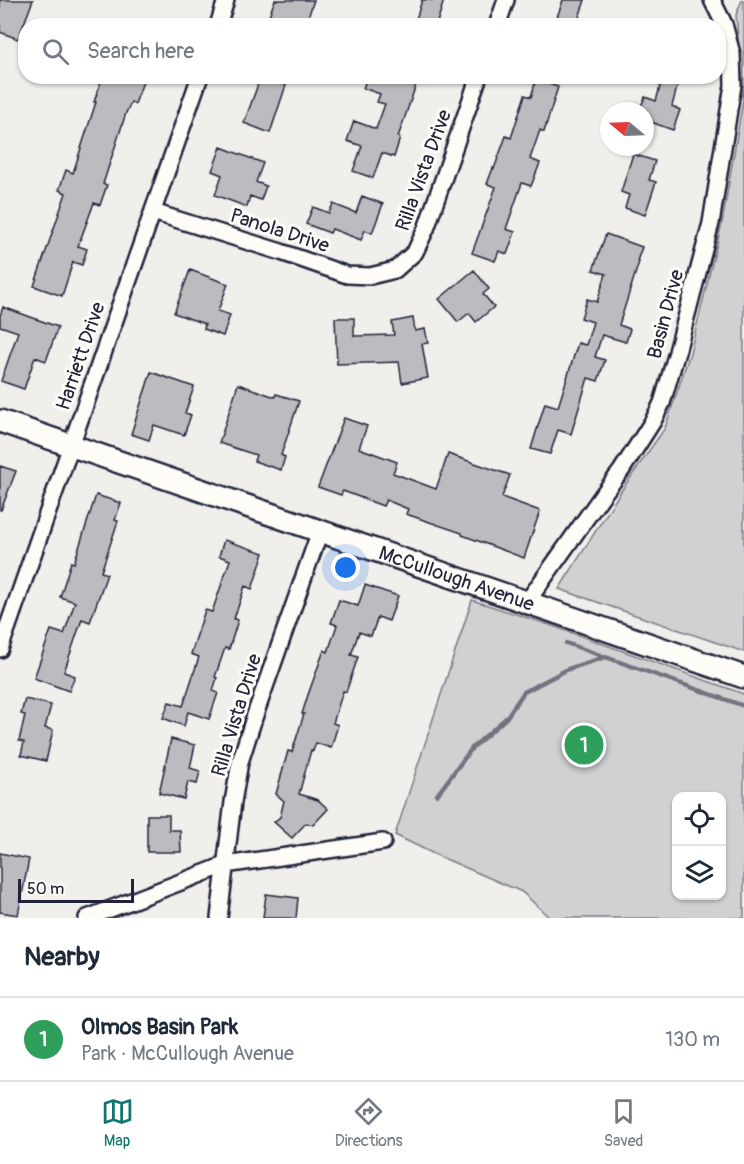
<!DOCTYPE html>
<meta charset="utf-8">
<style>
body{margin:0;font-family:Pangolin,sans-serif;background:#f2f2f3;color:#1f2937}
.controls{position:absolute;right:18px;bottom:18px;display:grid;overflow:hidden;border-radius:12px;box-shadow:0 2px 4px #0004}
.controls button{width:54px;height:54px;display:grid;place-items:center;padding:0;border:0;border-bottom:2px solid #e0e1e3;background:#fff;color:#1f2937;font:30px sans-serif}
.compass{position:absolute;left:600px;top:102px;width:54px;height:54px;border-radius:50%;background:#fff;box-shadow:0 2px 4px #0004;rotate:289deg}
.scale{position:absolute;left:18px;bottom:15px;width:116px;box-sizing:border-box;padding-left:6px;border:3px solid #22223b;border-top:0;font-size:16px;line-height:21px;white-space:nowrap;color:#22223b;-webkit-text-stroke:4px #fdfcf7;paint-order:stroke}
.you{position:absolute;left:346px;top:568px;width:21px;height:21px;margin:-15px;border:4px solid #fff;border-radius:50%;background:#1a73e8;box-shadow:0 0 0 9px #1a73e833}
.badge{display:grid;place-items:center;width:39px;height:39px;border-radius:50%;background:#0f766e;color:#fff;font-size:20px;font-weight:700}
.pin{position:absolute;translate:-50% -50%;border:3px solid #fff;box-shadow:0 2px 6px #0006}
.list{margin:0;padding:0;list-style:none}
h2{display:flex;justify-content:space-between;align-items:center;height:78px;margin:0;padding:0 24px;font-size:26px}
h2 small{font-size:20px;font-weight:400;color:#747a83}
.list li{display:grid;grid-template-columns:39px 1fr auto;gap:18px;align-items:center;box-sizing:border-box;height:84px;padding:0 24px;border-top:2px solid #e0e1e3}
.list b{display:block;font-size:22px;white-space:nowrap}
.list p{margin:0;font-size:20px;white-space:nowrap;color:#747a83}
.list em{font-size:20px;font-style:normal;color:#747a83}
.icon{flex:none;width:33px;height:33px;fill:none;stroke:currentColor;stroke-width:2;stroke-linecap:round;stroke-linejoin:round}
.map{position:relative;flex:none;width:744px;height:918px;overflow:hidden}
.search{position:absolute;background:#fff;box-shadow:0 2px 4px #0004;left:18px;right:18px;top:18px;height:66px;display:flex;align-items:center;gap:15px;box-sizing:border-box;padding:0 21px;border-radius:24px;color:#747a83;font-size:22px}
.sheet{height:162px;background:#fff}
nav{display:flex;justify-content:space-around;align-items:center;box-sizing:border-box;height:84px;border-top:2px solid #e0e1e3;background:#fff;font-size:16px;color:#747a83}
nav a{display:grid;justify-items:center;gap:3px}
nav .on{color:#0f766e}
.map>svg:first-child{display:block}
.green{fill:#d2d1d1;stroke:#7a7a86;stroke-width:1.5;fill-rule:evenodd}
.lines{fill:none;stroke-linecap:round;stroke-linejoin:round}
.stream{stroke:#737381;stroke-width:4.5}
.building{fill:#bcbcc0;stroke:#22223b;stroke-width:1.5}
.minor-casing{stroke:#22223b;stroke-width:20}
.secondary-casing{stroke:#22223b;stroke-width:26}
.minor{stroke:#fdfcf7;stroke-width:15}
.secondary{stroke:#fdfcf7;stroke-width:21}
.labels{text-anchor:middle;stroke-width:6;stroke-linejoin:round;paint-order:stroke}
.street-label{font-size:20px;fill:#22223b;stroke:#fdfcf7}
</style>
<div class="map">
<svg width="744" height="918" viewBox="0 0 744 918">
<rect width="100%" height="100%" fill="#f0efec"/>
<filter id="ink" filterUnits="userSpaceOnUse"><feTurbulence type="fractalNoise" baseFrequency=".0167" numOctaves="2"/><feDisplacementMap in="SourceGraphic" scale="12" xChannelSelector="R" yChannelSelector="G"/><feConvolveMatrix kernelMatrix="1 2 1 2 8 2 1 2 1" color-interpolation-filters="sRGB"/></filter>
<g filter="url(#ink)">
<!-- green -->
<path class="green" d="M 742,0 L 744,0 L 744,652 L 559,589 L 621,491 L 665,428 L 690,353 L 722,223 L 743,100 L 736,15 Z
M 472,600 L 550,625 L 744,694 L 744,918 L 550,918 L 522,892 L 434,854 L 395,835 ZM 676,796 L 722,796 L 722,896 L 676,896 Z"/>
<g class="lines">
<!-- stream -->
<path class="stream" d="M 566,643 L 744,706
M 437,795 L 472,748 L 506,718 L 524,692 L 568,669 L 605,657"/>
</g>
<!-- building -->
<path class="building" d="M 0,0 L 33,0 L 18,39 L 0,32 Z
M 275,0 L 314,0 L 305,26 L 265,26 Z
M 422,0 L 444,0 L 436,26 L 414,26 Z
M 563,0 L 585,0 L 576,26 L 554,26 Z
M 103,76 L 145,76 L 135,104 L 131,102 L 126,113 L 103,184 L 107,185 L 100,205 L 94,203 L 78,246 L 87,249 L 82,265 L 73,262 L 62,296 L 34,286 L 66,193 L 59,190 L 66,170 L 73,173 L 96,102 L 94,102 Z
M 261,76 L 286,85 L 270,133 L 244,123 Z
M 368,76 L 419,76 L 398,137 L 400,138 L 394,157 L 382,153 L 373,178 L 353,171 L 362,146 L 347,141 L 354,121 L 376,129 L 385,104 L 377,102 L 380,94 L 363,88 Z
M 663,76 L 680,76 L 672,106 L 680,110 L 673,130 L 645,120 L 645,111 L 639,111 L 645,97 L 656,101 Z
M 536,80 L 558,87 L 544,132 L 540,130 L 530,159 L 540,163 L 531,186 L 522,183 L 506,229 L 515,232 L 507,254 L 499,251 L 495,261 L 472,253 L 496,187 L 487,184 L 493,168 L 494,169 L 506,136 L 511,138 L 525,95 L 531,97 Z
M 221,147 L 263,163 L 256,182 L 266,186 L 261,200 L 250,196 L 247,207 L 215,195 L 222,175 L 212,171 Z
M 633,154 L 655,161 L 649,180 L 656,182 L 645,215 L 625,208 L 629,195 L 621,192 Z
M 362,196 L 383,204 L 372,233 L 365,230 L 361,240 L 332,229 L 330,233 L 306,224 L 313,207 L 329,213 L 333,204 L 356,213 Z
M 606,234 L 642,247 L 637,261 L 639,262 L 619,325 L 630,329 L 626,342 L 602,335 L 595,357 L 605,360 L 598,381 L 588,378 L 571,434 L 558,430 L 550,454 L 531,449 L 545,403 L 558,407 L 578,343 L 586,345 L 593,322 L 581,318 L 587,299 L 597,302 L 606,274 L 593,270 Z
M 190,270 L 228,284 L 218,311 L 230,315 L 223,336 L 204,329 L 205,324 L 174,313 Z
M 474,270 L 489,289 L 483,294 L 494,307 L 476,322 L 469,313 L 458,322 L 439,299 Z
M 3,307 L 58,327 L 46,361 L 35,357 L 24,389 L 1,381 L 18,332 L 0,326 L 0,316 Z
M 335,318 L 354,318 L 354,336 L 394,335 L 392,322 L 413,318 L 415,331 L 425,329 L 428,343 L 422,344 L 428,378 L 402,383 L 399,362 L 337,364 Z
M 151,372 L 194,387 L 185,413 L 191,415 L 184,435 L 154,425 L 149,440 L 131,434 Z
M 238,384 L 275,397 L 276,394 L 299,401 L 281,455 L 285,457 L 281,470 L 254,461 L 256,455 L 219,443 Z
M 344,418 L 367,426 L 359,448 L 397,462 L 393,473 L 436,489 L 448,454 L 510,475 L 502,497 L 540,511 L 524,558 L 462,535 L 462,533 L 406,514 L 408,509 L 386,500 L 383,506 L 343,491 L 341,495 L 318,487 Z
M 0,466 L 16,471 L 1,510 L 0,510 Z
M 96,495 L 121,503 L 115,520 L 118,521 L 101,572 L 107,574 L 90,622 L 82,619 L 64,672 L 75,676 L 69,691 L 34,678 L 51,630 L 64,634 L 75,602 L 60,597 L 71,562 L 74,563 Z
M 224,540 L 264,553 L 252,589 L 245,586 L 234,619 L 238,620 L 229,649 L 225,648 L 215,677 L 217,678 L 213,691 L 218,693 L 209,719 L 188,712 L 184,726 L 163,718 L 169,702 L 183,706 L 199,657 L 191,654 L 205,610 L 212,612 L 230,560 L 219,556 Z
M 365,585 L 398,596 L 389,621 L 378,617 L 371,636 L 359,632 L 351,655 L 358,657 L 346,692 L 343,691 L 333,723 L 338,725 L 331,748 L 316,743 L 313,751 L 311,750 L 299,794 L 318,800 L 328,809 L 313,825 L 306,823 L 292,838 L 274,822 L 280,817 L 284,801 L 276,794 L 288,751 L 292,752 L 304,714 L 302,714 L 308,695 L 324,650 L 328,652 L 337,625 L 331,623 L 339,600 L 358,606 Z
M 25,699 L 51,705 L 45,728 L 53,730 L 46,761 L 21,755 L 24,742 L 19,741 L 25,715 L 21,714 Z
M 171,739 L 195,745 L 190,768 L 200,771 L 197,784 L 188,782 L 184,799 L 159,793 Z
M 147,815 L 169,815 L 169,830 L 180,830 L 181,852 L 147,852 Z
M 0,853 L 29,859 L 18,915 L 0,912 Z
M 266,894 L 298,898 L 296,918 L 263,918 Z"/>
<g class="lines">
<defs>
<path id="minor" d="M 218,26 L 226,0
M 497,26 L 506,0
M 153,212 L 281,252 L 347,275 L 370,276 L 395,270 L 415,252 L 426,229 L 479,76
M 527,602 L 604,493 L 621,471 L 653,421 L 662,403 L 677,352 L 711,223 L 733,85 L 732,54 L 724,24 L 712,0
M 0,649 L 200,76
M 87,918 L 225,865 L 383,842
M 219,918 L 233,802 L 240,762 L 254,718 L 320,531"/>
<g id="secondary">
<path id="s1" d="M 0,421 L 744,677"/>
</g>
</defs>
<!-- minor casing -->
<use href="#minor" class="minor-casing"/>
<!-- secondary casing -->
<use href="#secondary" class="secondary-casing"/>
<!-- minor -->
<use href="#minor" class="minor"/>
<!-- secondary -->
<use href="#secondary" class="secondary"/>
</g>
</g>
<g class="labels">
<!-- street labels -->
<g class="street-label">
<text transform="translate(423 170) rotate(-70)" y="7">Rilla Vista Drive</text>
<text transform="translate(280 230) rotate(18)" y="7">Panola Drive</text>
<text transform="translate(665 314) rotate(-75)" y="7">Basin Drive</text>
<text transform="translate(80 356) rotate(-71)" y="7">Harriett Drive</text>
<text dy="7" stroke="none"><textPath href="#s1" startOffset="483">McCullough Avenue</textPath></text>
<text transform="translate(236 715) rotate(-73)" y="7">Rilla Vista Drive</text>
</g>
</g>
</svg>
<div class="controls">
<button><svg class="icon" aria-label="locate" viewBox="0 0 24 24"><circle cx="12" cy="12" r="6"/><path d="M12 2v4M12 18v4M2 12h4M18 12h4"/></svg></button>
<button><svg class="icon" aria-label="layers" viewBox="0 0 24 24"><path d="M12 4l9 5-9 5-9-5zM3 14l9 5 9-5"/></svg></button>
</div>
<svg class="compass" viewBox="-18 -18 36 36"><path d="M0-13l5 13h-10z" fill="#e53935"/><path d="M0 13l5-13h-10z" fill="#747a83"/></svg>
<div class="scale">50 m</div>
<div class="you"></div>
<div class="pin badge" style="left:584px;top:745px;background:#2e9e5b">1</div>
<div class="search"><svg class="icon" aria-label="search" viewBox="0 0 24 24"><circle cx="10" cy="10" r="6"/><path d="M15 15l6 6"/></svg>Search here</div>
</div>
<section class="sheet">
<h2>Nearby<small></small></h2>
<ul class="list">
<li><span class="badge" style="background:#2e9e5b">1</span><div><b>Olmos Basin Park</b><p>Park · McCullough Avenue</p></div><em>130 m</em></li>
</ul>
</section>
<nav>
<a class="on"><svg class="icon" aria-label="map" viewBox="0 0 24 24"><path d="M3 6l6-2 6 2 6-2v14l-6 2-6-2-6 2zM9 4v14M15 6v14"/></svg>Map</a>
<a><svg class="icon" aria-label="directions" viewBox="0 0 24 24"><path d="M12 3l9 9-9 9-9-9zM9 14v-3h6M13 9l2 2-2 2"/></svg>Directions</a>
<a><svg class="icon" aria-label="saved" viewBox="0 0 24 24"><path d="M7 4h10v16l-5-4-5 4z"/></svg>Saved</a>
</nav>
